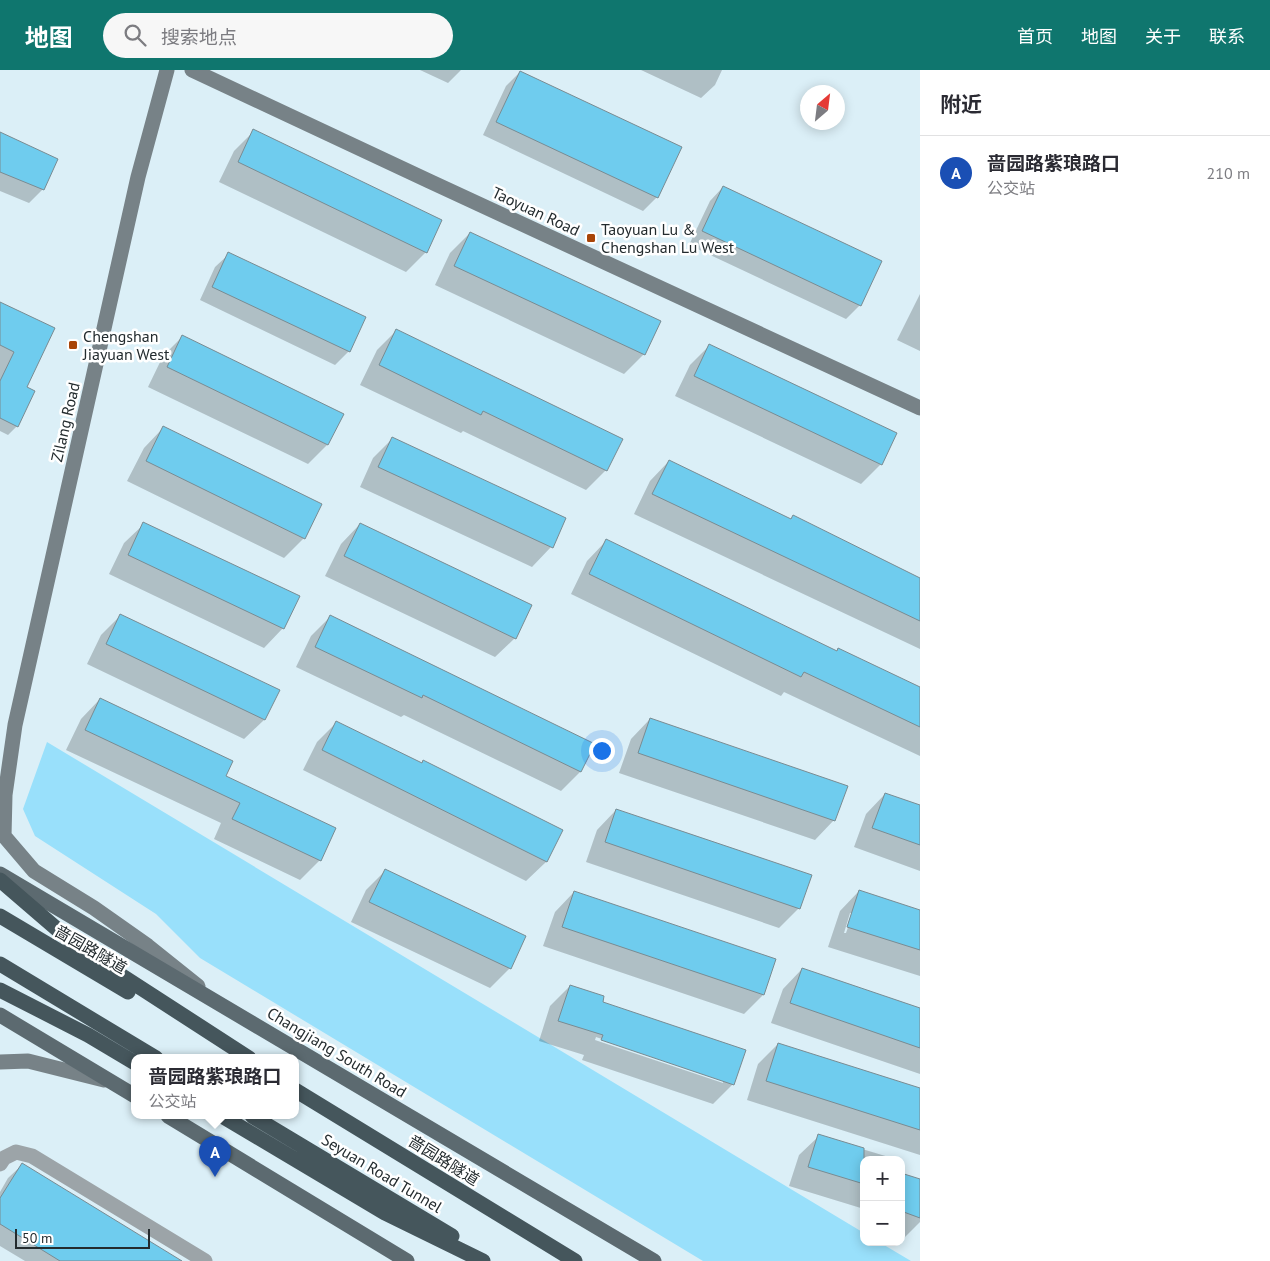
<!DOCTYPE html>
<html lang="zh">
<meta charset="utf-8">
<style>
body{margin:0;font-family:"PT Sans","Noto Sans SC",sans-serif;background:#f7f7f7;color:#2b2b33}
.controls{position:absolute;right:15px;bottom:15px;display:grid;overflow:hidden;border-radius:10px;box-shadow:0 2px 12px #0003}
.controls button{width:45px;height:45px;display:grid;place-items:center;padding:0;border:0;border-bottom:1px solid #e1e1e2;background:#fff;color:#2b2b33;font:25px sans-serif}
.compass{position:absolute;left:800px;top:15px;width:45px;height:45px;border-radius:50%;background:#fff;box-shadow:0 2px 12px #0003;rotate:28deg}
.scale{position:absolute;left:15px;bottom:12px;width:135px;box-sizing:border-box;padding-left:5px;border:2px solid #232b2e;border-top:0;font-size:14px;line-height:18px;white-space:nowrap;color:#232b2e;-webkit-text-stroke:4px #fff;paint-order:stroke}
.you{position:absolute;left:601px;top:680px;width:18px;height:18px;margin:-12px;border:4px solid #fff;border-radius:50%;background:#1a73e8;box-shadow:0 0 0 8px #1a73e833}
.badge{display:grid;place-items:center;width:32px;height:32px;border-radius:50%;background:#0f766e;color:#fff;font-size:16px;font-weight:700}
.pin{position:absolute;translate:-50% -41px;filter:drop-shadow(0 1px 2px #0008)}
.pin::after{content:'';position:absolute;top:26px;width:18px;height:15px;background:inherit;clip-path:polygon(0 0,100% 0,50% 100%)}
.popup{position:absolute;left:131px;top:984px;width:168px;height:65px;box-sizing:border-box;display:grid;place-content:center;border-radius:10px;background:#fff;filter:drop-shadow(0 1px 4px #0005);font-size:16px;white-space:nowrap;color:#7c7c81}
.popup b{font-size:19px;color:#2b2b33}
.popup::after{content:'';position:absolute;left:50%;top:100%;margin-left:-10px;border:10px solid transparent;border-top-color:#fff}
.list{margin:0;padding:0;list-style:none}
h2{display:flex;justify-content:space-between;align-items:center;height:65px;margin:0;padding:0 20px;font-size:21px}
h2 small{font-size:16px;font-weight:400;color:#7c7c81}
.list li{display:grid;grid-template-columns:32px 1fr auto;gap:15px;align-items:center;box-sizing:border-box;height:75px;padding:0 20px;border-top:1px solid #e1e1e2}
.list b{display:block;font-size:19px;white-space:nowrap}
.list p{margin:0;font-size:16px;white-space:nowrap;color:#7c7c81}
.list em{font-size:16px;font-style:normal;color:#7c7c81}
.icon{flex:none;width:28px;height:28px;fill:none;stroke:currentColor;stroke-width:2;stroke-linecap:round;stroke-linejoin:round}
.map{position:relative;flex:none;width:920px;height:1191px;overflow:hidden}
header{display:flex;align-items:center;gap:30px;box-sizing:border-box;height:70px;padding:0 25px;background:#0f766e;color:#fff}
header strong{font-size:24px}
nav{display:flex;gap:28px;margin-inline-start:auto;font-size:18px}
.search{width:350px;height:45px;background:#f7f7f7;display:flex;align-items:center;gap:12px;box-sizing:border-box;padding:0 18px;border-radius:28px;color:#7c7c81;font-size:19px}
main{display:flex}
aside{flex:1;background:#fff}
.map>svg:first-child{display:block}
.green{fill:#99e0fb}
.shadow{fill:#0003;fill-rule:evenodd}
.building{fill:#6fccee;stroke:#798b92}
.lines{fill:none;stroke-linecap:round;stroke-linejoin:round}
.street{stroke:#9ca4a8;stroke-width:15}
.secondary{stroke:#778287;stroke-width:15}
.primary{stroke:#5c6a70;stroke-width:15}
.highway{stroke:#45565c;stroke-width:15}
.poi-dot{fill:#a84508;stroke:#fff;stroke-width:2}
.labels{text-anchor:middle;stroke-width:5;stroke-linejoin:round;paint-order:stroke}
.street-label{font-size:16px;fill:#232b2e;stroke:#fff}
.poi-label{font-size:16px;fill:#232b2e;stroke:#fff;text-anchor:start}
</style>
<header>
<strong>地图</strong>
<div class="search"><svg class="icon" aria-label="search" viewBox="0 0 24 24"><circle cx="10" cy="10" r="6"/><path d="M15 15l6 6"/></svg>搜索地点</div>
<nav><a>首页</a><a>地图</a><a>关于</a><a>联系</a></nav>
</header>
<main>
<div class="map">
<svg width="920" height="1191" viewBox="0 0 920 1191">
<rect width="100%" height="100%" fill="#dbeff7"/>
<!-- green -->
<path class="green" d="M 47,672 L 864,1163 L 864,1172 L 879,1172 L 911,1191 L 703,1191 L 200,888 L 156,844 L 35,766 L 23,739 Z"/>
<!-- shadow -->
<path class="shadow" d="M 420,0 L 461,0 L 448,13 Z
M 641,0 L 722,0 L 715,15 L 701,28 Z
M 520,2 L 680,78 L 657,127 L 643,141 L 483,65 L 506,16 Z
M 254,61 L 426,182 L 406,202 L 219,112 L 234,81 Z
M 0,63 L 43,119 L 29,133 L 0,121 Z
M 723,117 L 860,235 L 846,249 L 689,175 L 710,131 Z
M 470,163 L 644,284 L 624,304 L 435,215 L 450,183 Z
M 229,184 L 349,281 L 335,295 L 200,230 L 215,197 Z
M 920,224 L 920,281 L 897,270 Z
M 0,233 L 25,318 L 17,356 L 8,365 L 0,361 Z
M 396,261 L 606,400 L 586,420 L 463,361 L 461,363 L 360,315 L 377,280 Z
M 182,267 L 327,375 L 308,394 L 148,317 L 163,286 Z
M 709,276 L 881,394 L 861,414 L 675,326 L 690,295 Z
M 163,358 L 304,468 L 284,488 L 127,411 L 144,378 Z
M 392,369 L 551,477 L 532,497 L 360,417 L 373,388 Z
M 669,391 L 790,450 L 793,447 L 920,509 L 920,579 L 634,444 L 650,411 Z
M 144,454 L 283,558 L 264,578 L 109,504 L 124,473 Z
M 360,454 L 515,568 L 495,587 L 325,506 L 341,474 Z
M 606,471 L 836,582 L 920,618 L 920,686 L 784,622 L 781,626 L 571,524 L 587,491 Z
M 121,545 L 264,650 L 244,669 L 87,594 L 101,565 Z
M 330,547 L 593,675 L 580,702 L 561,721 L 404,645 L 401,647 L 296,597 L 311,566 Z
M 100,629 L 224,706 L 320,790 L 300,810 L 214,769 L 221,753 L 66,680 L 81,649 Z
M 650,649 L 834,750 L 815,770 L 619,703 L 631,669 Z
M 336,653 L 562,760 L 546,792 L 526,811 L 303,700 L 317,672 Z
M 885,724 L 920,737 L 920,801 L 854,777 L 866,744 Z
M 616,740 L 799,838 L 779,858 L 586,792 L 597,760 Z
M 385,801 L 510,898 L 490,918 L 351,852 L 366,820 Z
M 859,821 L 920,841 L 920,906 L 828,877 L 840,841 ZM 850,843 L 853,843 L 846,863 L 844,863 Z
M 574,822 L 775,890 L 763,925 L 744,944 L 543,876 L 555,842 Z
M 802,899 L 920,939 L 920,1004 L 771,953 L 783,919 Z
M 570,916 L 601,933 L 733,1014 L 713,1034 L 582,990 L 584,985 L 539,971 L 550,936 ZM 596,967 L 723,1010 L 723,1013 L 595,970 Z
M 778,974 L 920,1019 L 920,1085 L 747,1030 L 758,994 Z
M 819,1066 L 892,1088 L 892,1090 L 864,1090 L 864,1139 L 789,1116 L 799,1085 Z
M 22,1095 L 179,1191 L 25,1191 L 0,1176 L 0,1122 L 8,1108 Z
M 901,1104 L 920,1111 L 920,1152 L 904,1168 L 901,1167 Z"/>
<!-- building -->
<path class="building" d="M 520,1 L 682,77 L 658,128 L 496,52 Z
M 253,59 L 442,150 L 427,183 L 238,92 Z
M 0,62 L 58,89 L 44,120 L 0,102 Z
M 723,116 L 882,191 L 861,236 L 702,161 Z
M 470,162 L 661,251 L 645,285 L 454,196 Z
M 228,182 L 366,247 L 350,282 L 212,217 Z
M 0,232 L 55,258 L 27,317 L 35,321 L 18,357 L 0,348 L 0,311 L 14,282 L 0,275 Z
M 396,259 L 623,369 L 607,401 L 483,341 L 481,345 L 379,295 Z
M 182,265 L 344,344 L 328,375 L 167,297 Z
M 709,274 L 897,363 L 882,395 L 694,306 Z
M 163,356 L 322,434 L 305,469 L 146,391 Z
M 392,367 L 566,448 L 553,478 L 378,397 Z
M 669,390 L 791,449 L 793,445 L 920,508 L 920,551 L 652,424 Z
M 143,452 L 300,526 L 284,559 L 128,485 Z
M 360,453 L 532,535 L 516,569 L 344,486 Z
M 606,469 L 837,581 L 838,578 L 920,617 L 920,657 L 804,602 L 801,607 L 589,504 Z
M 120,544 L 280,620 L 265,650 L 106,574 Z
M 330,545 L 595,674 L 581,702 L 423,625 L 422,628 L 315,577 Z
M 100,628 L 233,691 L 226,706 L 336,758 L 321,791 L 232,749 L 240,733 L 85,660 Z
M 650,648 L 848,716 L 835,751 L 638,683 Z
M 336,651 L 422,693 L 423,690 L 563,760 L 547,792 L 322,680 Z
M 885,723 L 920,735 L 920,775 L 872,758 Z
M 616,739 L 812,805 L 800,839 L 605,772 Z
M 385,799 L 526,866 L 511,899 L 369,832 Z
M 859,820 L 920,840 L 920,880 L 847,857 Z
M 574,821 L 776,889 L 764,925 L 562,857 Z
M 802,898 L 920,938 L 920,978 L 790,933 Z
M 570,915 L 604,926 L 603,932 L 746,980 L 734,1015 L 601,970 L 603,965 L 558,951 Z
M 778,973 L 920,1018 L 920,1060 L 766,1011 Z
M 818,1064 L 864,1078 L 864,1114 L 808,1097 Z
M 22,1093 L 182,1191 L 60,1191 L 0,1154 L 0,1128 Z
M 901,1103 L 920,1109 L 920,1148 L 901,1141 Z"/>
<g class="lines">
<!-- street -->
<path class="street" d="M 0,1094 L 4,1088 L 16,1082 L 32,1086 L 205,1191"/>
<!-- secondary -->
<path class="secondary" d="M 167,0 L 138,107 L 15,655 L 5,725 L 4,766 L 34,801 L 94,838 L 148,876 L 198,916
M 192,0 L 429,111 L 920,338
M 0,992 L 28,991 L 104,1010"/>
<!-- primary -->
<path class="primary" d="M 0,804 L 654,1191
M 0,945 L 135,1026
M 168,1046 L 407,1191"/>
<!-- highway -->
<path class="highway" d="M 0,810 L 79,878 L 249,988
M 0,846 L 128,922
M 0,894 L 156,988
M 0,920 L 88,965 L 135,993
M 295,1020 L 575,1191
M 222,1046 L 385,1143 L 483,1191
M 252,1046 L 452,1166"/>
</g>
<!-- markers -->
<g class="poi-dot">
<rect x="586" y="163" width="10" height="10" rx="2.5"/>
<rect x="68" y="270" width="10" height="10" rx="2.5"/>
</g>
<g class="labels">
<!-- street labels -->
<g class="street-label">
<text transform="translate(536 141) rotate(25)" y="6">Taoyuan Road</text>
<text transform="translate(65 352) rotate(-77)" y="6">Zilang Road</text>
<text transform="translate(91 879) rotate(30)" y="6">啬园路隧道</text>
<text transform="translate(337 982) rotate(31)" y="6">Changjiang South Road</text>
<text transform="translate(444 1090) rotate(32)" y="6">啬园路隧道</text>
<text transform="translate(382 1103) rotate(31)" y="6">Seyuan Road Tunnel</text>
</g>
<!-- poi labels -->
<g class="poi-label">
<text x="601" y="165">Taoyuan Lu &amp;<tspan x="601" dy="18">Chengshan Lu West</tspan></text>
<text x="83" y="272">Chengshan<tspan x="83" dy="18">Jiayuan West</tspan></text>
</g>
</g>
</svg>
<div class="controls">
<button>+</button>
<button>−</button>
</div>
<svg class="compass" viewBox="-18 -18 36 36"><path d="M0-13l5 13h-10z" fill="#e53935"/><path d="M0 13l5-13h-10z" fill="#7c7c81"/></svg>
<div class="scale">50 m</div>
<div class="you"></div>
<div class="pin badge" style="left:215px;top:1107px;background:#1a4fb4">A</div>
<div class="popup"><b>啬园路紫琅路口</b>公交站</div>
</div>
<aside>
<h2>附近<small></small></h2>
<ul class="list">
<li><span class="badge" style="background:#1a4fb4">A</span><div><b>啬园路紫琅路口</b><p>公交站</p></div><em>210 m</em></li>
</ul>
</aside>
</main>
